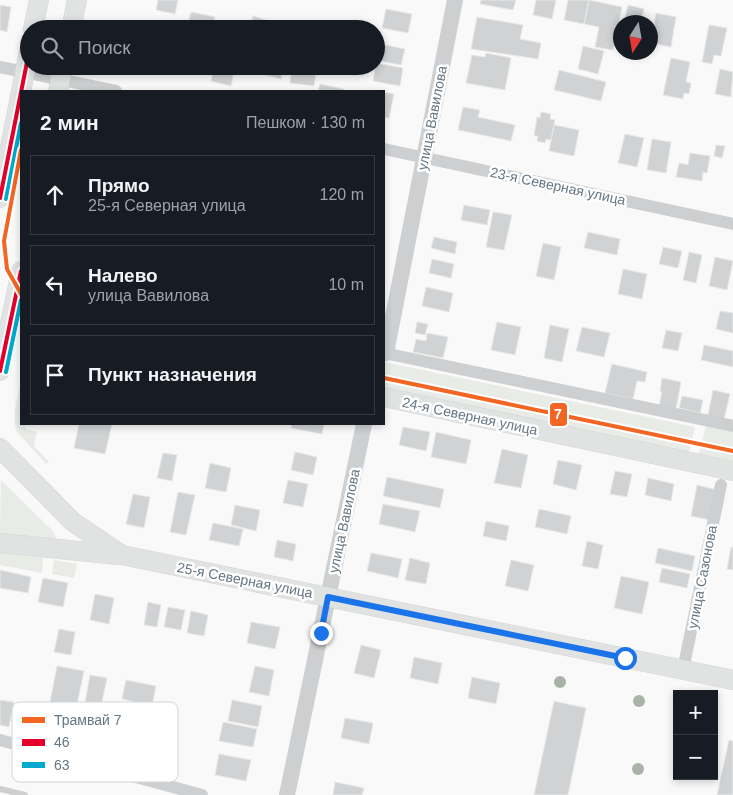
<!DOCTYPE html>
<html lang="ru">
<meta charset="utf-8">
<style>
body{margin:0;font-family:Arial,sans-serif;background:#242831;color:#f1f3f6}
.controls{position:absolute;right:15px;bottom:15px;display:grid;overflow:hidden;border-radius:0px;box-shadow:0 2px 8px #0003}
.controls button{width:45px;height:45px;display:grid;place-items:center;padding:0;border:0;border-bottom:1px solid #363941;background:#171b24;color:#f1f3f6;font:25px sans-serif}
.compass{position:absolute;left:613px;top:15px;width:45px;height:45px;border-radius:50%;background:#171b24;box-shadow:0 2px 8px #0003;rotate:191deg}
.stop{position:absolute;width:15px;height:15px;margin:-11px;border:4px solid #1a73e8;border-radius:50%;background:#fff}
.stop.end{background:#1a73e8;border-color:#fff;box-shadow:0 1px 5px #0008}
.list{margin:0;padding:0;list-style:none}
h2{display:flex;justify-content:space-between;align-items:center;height:65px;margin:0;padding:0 20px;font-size:21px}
h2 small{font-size:16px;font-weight:400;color:#9ea1a6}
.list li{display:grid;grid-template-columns:32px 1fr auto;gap:15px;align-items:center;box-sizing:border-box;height:80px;margin:0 10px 10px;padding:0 10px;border:1px solid #363941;border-radius:0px}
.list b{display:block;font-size:19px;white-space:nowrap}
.list p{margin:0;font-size:16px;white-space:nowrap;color:#9ea1a6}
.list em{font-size:16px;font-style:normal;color:#9ea1a6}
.icon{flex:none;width:28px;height:28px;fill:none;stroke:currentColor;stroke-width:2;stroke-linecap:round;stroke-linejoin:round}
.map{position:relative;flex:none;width:733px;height:795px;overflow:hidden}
.search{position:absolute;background:#171b24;box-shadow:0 2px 8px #0003;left:20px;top:20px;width:365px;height:55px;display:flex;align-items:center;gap:12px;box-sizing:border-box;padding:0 18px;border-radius:28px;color:#9ea1a6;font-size:19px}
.panel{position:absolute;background:#171b24;box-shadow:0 2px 8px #0003;left:20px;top:90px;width:365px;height:335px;border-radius:0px}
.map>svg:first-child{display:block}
.green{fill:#e8ebe6}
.building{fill:#d0d2d3;stroke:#e8e8e8}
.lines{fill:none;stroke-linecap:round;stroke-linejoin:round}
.secondary-casing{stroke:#d5d6d7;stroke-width:20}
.service{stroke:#cecfd0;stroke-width:6}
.minor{stroke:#cecfd0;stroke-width:12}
.tertiary{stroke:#cecfd0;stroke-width:16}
.secondary{stroke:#e1e2e2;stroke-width:19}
.bus-1-casing{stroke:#fff;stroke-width:8}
.bus-2-casing{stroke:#fff;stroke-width:8}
.bus-1{stroke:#e4002b;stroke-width:4}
.bus-2{stroke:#00a9ce;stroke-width:4}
.tram-1-casing{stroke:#fff;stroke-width:8}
.tram-1{stroke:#f26522;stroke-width:4}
.tree{fill:#a9b3a7}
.route{stroke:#1a73e8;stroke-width:6}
.labels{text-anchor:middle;stroke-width:5;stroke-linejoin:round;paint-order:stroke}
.street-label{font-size:14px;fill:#657683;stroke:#fff}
.key{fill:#fff;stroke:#d1d6da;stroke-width:1}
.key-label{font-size:14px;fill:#657683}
.line-badge{stroke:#fff;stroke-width:2}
.badge-label{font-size:14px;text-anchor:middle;font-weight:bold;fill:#fff}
</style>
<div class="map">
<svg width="733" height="795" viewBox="0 0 733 795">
<rect width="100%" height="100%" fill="#f9f9f9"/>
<!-- green -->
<path class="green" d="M 384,362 L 695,427 L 688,457 L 384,392 Z
M 21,381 L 21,424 L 24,424 L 26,429 L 37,432 L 34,446 L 49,462 L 46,464 L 17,432 C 11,415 18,398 21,381 Z
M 706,425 L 733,431 L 733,461 L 699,454 Z
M 1,480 L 53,531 L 56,539 L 25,538 L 0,534 Z
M 0,552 L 43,558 L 42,573 L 0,565 Z
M 54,560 L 77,564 L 74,578 L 52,574 Z"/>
<!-- building -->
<path class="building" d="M 158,0 L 178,0 L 175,14 L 156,10 Z
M 481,0 L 516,0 L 513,10 L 480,4 Z
M 536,0 L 556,0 L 552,19 L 533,15 Z
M 568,0 L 589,0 L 584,24 L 564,20 Z
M 589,0 L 622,7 L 613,50 L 595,47 L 599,27 L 584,24 Z
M 0,5 L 11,7 L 7,32 L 0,30 Z
M 628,5 L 644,9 L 641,22 L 624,22 Z
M 386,9 L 412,14 L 408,33 L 382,28 Z
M 191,12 L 215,17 L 212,29 L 187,29 Z
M 656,13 L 676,17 L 671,47 L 651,43 Z
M 253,16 L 269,21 L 266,29 L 249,29 Z
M 477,17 L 523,25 L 520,39 L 541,43 L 538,59 L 471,49 Z
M 709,25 L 727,28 L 721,56 L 714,55 L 712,64 L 702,62 Z
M 376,43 L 405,49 L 401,65 L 376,60 Z
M 583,46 L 604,51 L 598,74 L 578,69 Z
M 486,53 L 511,58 L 505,90 L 466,83 L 472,55 L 485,57 Z
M 671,58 L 690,62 L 686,82 L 691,83 L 689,94 L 684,93 L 683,99 L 663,95 Z
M 376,63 L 403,68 L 400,86 L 373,81 Z
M 214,66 L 235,67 L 231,86 L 211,81 Z
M 268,66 L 283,66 L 281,79 L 266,75 Z
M 292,66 L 317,67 L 314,86 L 290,83 Z
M 720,69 L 733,72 L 731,97 L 715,94 Z
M 559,70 L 606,82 L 601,101 L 554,90 Z
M 320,84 L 344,89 L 343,91 L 318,91 Z
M 384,92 L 394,94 L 389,118 L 384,117 Z
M 463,107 L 480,110 L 478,117 L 515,125 L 511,141 L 458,130 Z
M 541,112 L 551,114 L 550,119 L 555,120 L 551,140 L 546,139 L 545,143 L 537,141 L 538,136 L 534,136 L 537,117 L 540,118 Z
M 554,125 L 579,130 L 574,156 L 549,151 Z
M 625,134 L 644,138 L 637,167 L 618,163 Z
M 652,139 L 671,142 L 666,173 L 647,170 Z
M 716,145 L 725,146 L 722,158 L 714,156 Z
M 690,153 L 710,156 L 707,173 L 703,172 L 702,181 L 676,177 L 679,163 L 688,165 Z
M 464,205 L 490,210 L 487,225 L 461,220 Z
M 493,212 L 512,215 L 504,250 L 486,247 Z
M 588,232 L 620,239 L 617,255 L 584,248 Z
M 434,237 L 457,242 L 455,254 L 431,248 Z
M 543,243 L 561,247 L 554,280 L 536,276 Z
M 663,247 L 682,251 L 678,268 L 659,264 Z
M 689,252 L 702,255 L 696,283 L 683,280 Z
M 715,257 L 733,261 L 727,290 L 709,286 Z
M 432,259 L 454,264 L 451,278 L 429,273 Z
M 623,269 L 647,274 L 642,299 L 618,294 Z
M 426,287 L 453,293 L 449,312 L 422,306 Z
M 720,311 L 733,313 L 733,333 L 716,329 Z
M 417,322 L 428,324 L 425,335 L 415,333 Z
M 497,322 L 521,327 L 515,355 L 491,350 Z
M 550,325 L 569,329 L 562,362 L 544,358 Z
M 582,327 L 610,333 L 604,357 L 576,351 Z
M 666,330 L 682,333 L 678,351 L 662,348 Z
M 427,333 L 448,337 L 443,358 L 413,352 L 416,339 L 426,341 Z
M 704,345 L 733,351 L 733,367 L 701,360 Z
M 612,364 L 647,372 L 645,382 L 637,381 L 633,399 L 605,393 Z
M 662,378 L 681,382 L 676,409 L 659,405 L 662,392 L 660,391 Z
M 713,390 L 730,394 L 724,419 L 708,415 Z
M 682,396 L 703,400 L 700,413 L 679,408 Z
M 79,424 L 112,424 L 105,454 L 74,448 Z
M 292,424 L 324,424 L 322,434 L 291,428 Z
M 403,427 L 430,432 L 426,451 L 399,445 Z
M 436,432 L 471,440 L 466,464 L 431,457 Z
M 502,449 L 528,455 L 521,488 L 494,483 Z
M 295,452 L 317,457 L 313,475 L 291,470 Z
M 163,453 L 177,455 L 172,481 L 157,478 Z
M 558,460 L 582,465 L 576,490 L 553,484 Z
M 210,463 L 231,468 L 226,492 L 205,488 Z
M 615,471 L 632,474 L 627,497 L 610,494 Z
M 387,477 L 444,489 L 440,508 L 383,496 Z
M 648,478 L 674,484 L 671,501 L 645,495 Z
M 288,480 L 308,484 L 303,507 L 283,503 Z
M 697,485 L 717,490 L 710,520 L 691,516 Z
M 178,492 L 195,495 L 186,535 L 170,532 Z
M 133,494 L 150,497 L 144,528 L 126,524 Z
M 383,504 L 420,511 L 415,532 L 379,524 Z
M 235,505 L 260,510 L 256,531 L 231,525 Z
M 539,509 L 571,516 L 567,534 L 535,527 Z
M 486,521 L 509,526 L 506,541 L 483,536 Z
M 213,523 L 243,529 L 239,546 L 209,540 Z
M 277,540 L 296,544 L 293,561 L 274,557 Z
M 587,541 L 603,545 L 598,569 L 582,566 Z
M 731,547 L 733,548 L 733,570 L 727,569 Z
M 658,548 L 695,556 L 692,571 L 655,563 Z
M 371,553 L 402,559 L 398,578 L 367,571 Z
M 410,558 L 430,563 L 426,584 L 405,580 Z
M 511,560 L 534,565 L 528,591 L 505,586 Z
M 662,568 L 690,574 L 687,588 L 659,582 Z
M 0,570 L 31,577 L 28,593 L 0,588 Z
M 621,576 L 649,582 L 642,614 L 614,608 Z
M 43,578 L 68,583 L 63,607 L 38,602 Z
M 95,594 L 114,598 L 109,624 L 90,620 Z
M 148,602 L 161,605 L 157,627 L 144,625 Z
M 168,607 L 185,610 L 181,630 L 164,627 Z
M 191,611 L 208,615 L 204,636 L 187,633 Z
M 251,622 L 280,627 L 275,649 L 247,643 Z
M 59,629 L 75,632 L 71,655 L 54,652 Z
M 361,645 L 381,650 L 374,678 L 354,673 Z
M 414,657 L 442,663 L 438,684 L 410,678 Z
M 57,666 L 84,671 L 70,738 L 44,733 Z
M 255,666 L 274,670 L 269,696 L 249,692 Z
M 90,675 L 107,678 L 100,711 L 84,708 Z
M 472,677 L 500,683 L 496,704 L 468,698 Z
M 126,680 L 156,686 L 152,706 L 122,699 Z
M 0,700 L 14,702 L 9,727 L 0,725 Z
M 232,700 L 262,706 L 258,727 L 228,721 Z
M 554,701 L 586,708 L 568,795 L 534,795 Z
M 345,718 L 373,723 L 369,744 L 341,738 Z
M 223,722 L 257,729 L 253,747 L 219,741 Z
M 729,740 L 733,741 L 733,795 L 717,795 Z
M 219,754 L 251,760 L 246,781 L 215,775 Z
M 335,782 L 364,788 L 362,795 L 333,795 Z"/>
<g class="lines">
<defs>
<path id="secondary" d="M 33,29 L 39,0
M 71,29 L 77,0
M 58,91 L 63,66
M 0,198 L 29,51
M 0,371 L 21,271
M 384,397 L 733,471
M 0,448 L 73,522 L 122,555 L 733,680
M 0,543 L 118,555"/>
</defs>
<!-- secondary casing -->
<use href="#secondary" class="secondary-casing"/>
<!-- service -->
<path class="service" d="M 0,789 L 25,795"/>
<!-- minor -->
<path class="minor" d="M 0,67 L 116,91
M 384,149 L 733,224
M 384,353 L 733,426
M 683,670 L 721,485
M 0,740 L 202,795"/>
<!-- tertiary -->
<path class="tertiary" d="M 386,353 L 455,0
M 287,795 L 364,424"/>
<!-- secondary -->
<use href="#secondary" class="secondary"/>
<defs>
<path id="bus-1" d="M 0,198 L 29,52
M 0,371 L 21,271"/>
<path id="bus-2" d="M 6,199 L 21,123
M 6,372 L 21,300"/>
</defs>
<!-- bus-1 casing -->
<use href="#bus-1" class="bus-1-casing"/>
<!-- bus-2 casing -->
<use href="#bus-2" class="bus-2-casing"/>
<!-- bus-1 -->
<use href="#bus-1" class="bus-1"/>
<!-- bus-2 -->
<use href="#bus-2" class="bus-2"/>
<defs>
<path id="tram-1" d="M 21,150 L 4,241 L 7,269 L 21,294
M 384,378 L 733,451"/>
</defs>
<!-- tram-1 casing -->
<use href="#tram-1" class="tram-1-casing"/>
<!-- tram-1 -->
<use href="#tram-1" class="tram-1"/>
</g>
<!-- trees -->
<g class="tree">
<circle cx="560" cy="682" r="6"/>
<circle cx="639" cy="701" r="6"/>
<circle cx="638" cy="769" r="6"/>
</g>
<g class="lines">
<!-- route -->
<path class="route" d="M 321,633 L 328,597 L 625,658"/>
</g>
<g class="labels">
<!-- street labels -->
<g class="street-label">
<text transform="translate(432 118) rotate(-79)" y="5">улица Вавилова</text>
<text transform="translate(558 186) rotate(12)" y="5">23-я Северная улица</text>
<text transform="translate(470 416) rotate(12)" y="5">24-я Северная улица</text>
<text transform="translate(344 521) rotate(-78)" y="5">улица Вавилова</text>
<text transform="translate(702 577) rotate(-79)" y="5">улица Сазонова</text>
<text transform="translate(245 580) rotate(11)" y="5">25-я Северная улица</text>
</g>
</g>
<!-- legend -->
<rect x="12" y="702" width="166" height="80" rx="8" class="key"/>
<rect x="22" y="717" width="23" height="6" fill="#f26522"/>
<rect x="22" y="739" width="23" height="7" fill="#e4002b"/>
<rect x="22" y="762" width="23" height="6" fill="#00a9ce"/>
<g class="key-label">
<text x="54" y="725">Трамвай 7</text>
<text x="54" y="747">46</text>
<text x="54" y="770">63</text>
</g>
<rect class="line-badge" x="549" y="402" width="19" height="25" rx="5" fill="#f26522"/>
<g class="badge-label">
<text x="558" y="419">7</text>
</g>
</svg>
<div class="controls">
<button>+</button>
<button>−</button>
</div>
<svg class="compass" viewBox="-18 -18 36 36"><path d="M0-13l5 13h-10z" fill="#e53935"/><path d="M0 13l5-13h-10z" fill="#9ea1a6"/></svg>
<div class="stop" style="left:625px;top:658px"></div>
<div class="stop end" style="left:321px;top:633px"></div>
<div class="search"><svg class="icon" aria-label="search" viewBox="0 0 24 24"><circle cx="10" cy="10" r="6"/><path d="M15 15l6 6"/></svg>Поиск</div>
<section class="panel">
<h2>2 мин<small>Пешком · 130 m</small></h2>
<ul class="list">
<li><svg class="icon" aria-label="ahead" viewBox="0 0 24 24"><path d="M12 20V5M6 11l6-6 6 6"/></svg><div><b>Прямо</b><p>25-я Северная улица</p></div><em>120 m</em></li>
<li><svg class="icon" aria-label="left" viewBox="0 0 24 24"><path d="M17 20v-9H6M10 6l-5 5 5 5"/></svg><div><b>Налево</b><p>улица Вавилова</p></div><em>10 m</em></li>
<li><svg class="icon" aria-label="arrive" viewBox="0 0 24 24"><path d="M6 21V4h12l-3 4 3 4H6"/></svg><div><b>Пункт назначения</b></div></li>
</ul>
</section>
</div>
